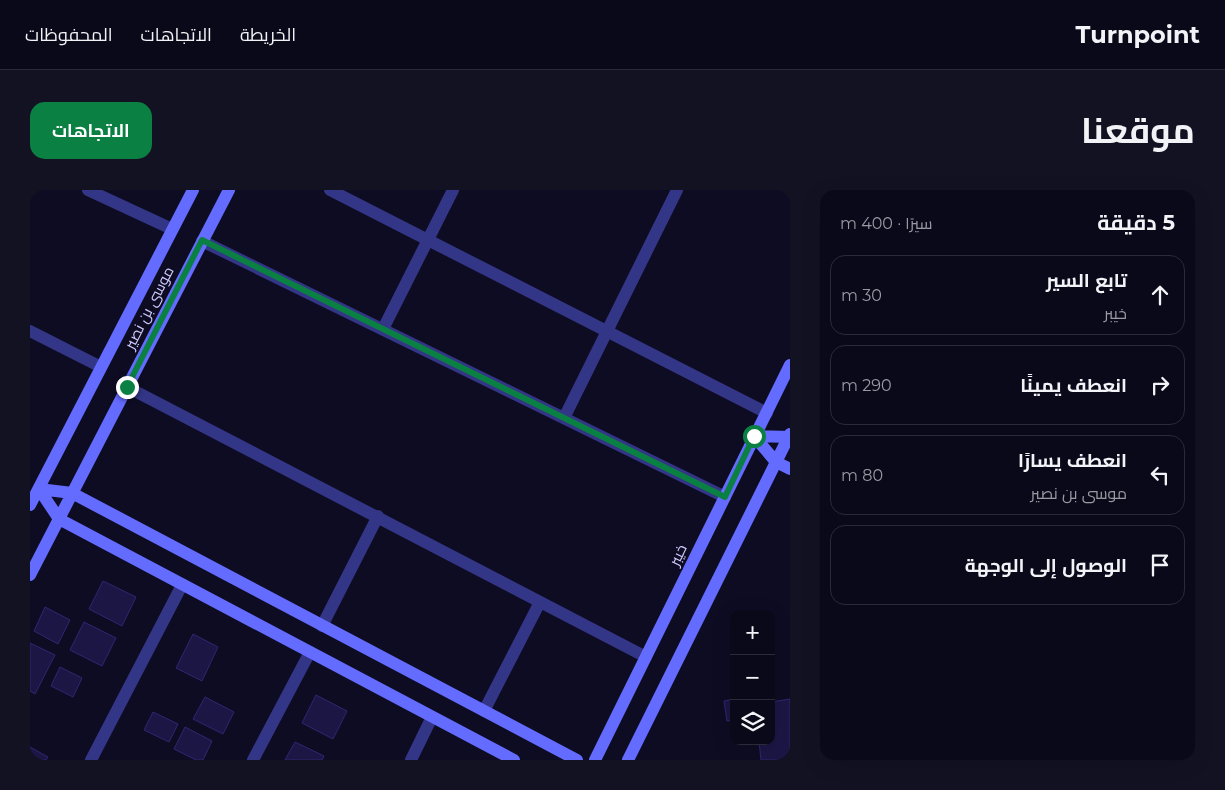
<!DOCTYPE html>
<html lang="ar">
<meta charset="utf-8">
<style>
body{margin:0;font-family:Montserrat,Cairo,sans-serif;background:#131223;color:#f1f3f6;direction:rtl}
.controls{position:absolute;right:15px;bottom:15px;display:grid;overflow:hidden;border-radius:10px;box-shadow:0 5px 20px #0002}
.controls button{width:45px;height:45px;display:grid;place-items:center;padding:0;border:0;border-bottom:1px solid #2a2a39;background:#0a091a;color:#f1f3f6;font:25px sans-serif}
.stop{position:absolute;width:15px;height:15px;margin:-11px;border:4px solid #0b8043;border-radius:50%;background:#fff}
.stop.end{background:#0b8043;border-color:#fff;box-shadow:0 1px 5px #0008}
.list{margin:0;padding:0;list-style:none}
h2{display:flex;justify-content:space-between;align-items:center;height:65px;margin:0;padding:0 20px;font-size:21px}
h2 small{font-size:16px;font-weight:400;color:#999aa2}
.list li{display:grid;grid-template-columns:32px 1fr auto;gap:15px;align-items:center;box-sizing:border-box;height:80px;margin:0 10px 10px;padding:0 10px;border:1px solid #2a2a39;border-radius:15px}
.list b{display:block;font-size:19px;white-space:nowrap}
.list p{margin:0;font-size:16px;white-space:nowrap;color:#999aa2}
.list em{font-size:16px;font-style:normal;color:#999aa2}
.icon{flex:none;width:28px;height:28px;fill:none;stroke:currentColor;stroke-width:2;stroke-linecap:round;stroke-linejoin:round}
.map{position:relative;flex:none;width:760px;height:570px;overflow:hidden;direction:ltr;border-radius:15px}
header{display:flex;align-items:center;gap:30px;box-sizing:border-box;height:70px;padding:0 25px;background:#0a091a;border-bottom:1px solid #2a2a39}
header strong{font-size:24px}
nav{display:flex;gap:28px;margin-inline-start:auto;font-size:18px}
.intro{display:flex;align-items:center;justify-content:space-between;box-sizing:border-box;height:120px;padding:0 30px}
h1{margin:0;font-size:35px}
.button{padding:12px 22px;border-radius:15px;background:#0b8043;color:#fff;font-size:18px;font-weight:700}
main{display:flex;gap:30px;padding:0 30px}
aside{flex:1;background:#0a091a;border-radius:15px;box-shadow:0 5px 20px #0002}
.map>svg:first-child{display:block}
.building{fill:#1c1645;stroke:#302673}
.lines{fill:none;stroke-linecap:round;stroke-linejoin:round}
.street{stroke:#333586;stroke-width:12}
.secondary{stroke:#646bff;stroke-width:12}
.route{stroke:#0b8043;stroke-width:6}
.labels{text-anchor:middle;stroke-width:4;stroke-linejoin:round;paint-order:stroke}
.street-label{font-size:15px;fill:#d0cdff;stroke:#0e0c23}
</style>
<header>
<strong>Turnpoint</strong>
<nav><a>الخريطة</a><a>الاتجاهات</a><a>المحفوظات</a></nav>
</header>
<div class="intro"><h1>موقعنا</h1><a class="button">الاتجاهات</a></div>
<main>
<aside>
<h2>5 دقيقة<small>سيرًا · 400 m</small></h2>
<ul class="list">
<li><svg class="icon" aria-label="ahead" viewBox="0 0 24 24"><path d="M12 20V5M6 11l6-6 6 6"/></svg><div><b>تابع السير</b><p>خيبر</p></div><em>30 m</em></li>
<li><svg class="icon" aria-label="right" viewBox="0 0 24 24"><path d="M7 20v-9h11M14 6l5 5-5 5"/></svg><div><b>انعطف يمينًا</b></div><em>290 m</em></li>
<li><svg class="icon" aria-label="left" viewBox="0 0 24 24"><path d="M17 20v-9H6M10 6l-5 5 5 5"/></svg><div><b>انعطف يسارًا</b><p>موسى بن نصير</p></div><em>80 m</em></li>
<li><svg class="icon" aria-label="arrive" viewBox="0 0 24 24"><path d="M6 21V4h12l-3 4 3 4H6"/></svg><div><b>الوصول إلى الوجهة</b></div></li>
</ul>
</aside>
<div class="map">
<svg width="760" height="570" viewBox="0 0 760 570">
<rect width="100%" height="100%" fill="#0e0c23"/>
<!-- building -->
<path class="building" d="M 73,391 L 106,407 L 92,436 L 59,419 Z
M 15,417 L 40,430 L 28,454 L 4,441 Z
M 54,432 L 86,448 L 72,476 L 40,460 Z
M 163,444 L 188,457 L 172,491 L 146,478 Z
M 0,453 L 25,465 L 5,504 L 0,501 Z
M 30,477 L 52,488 L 43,507 L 21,496 Z
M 286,505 L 317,521 L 303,549 L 272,533 Z
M 175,507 L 204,522 L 193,544 L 163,529 Z
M 704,509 L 704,530 L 697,531 L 694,511 Z
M 760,509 L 760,570 L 731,570 L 729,551 L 741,551 L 741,512 Z
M 123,522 L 148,534 L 139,552 L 114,540 Z
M 155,537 L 182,551 L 173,570 L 166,570 L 144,559 Z
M 265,552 L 294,566 L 292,570 L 255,570 Z
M 0,557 L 18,567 L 16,570 L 0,570 Z"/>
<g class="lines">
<!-- street -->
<path class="street" d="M 58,0 L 142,39
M 300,0 L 737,223
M 172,51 L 695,307
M 353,139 L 423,0
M 0,141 L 71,177
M 97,197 L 616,467
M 534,228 L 647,0
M 292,436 L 348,326
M 454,521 L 510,412
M 61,570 L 152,395
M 223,570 L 280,462
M 381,570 L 402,527"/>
<!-- secondary -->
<path class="secondary" d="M 724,246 L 746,272 L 760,279
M 724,246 L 760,247
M 9,299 L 42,303 L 547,570
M 9,299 L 29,329 L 484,570
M 0,315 L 163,0
M 0,385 L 199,0
M 565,570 L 760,175
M 598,570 L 760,244"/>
</g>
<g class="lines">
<!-- route -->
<path class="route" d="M 97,197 L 172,50 L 695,307 L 724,246"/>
</g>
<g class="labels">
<!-- street labels -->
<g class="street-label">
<text transform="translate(119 118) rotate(-63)" y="5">موسى بن نصير</text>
<text transform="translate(648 365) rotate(-64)" y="5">خيبر</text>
</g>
</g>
</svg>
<div class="controls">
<button>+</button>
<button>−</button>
<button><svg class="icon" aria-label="layers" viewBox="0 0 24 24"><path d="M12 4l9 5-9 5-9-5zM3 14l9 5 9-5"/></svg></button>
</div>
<div class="stop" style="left:724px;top:246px"></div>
<div class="stop end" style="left:97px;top:197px"></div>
</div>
</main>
